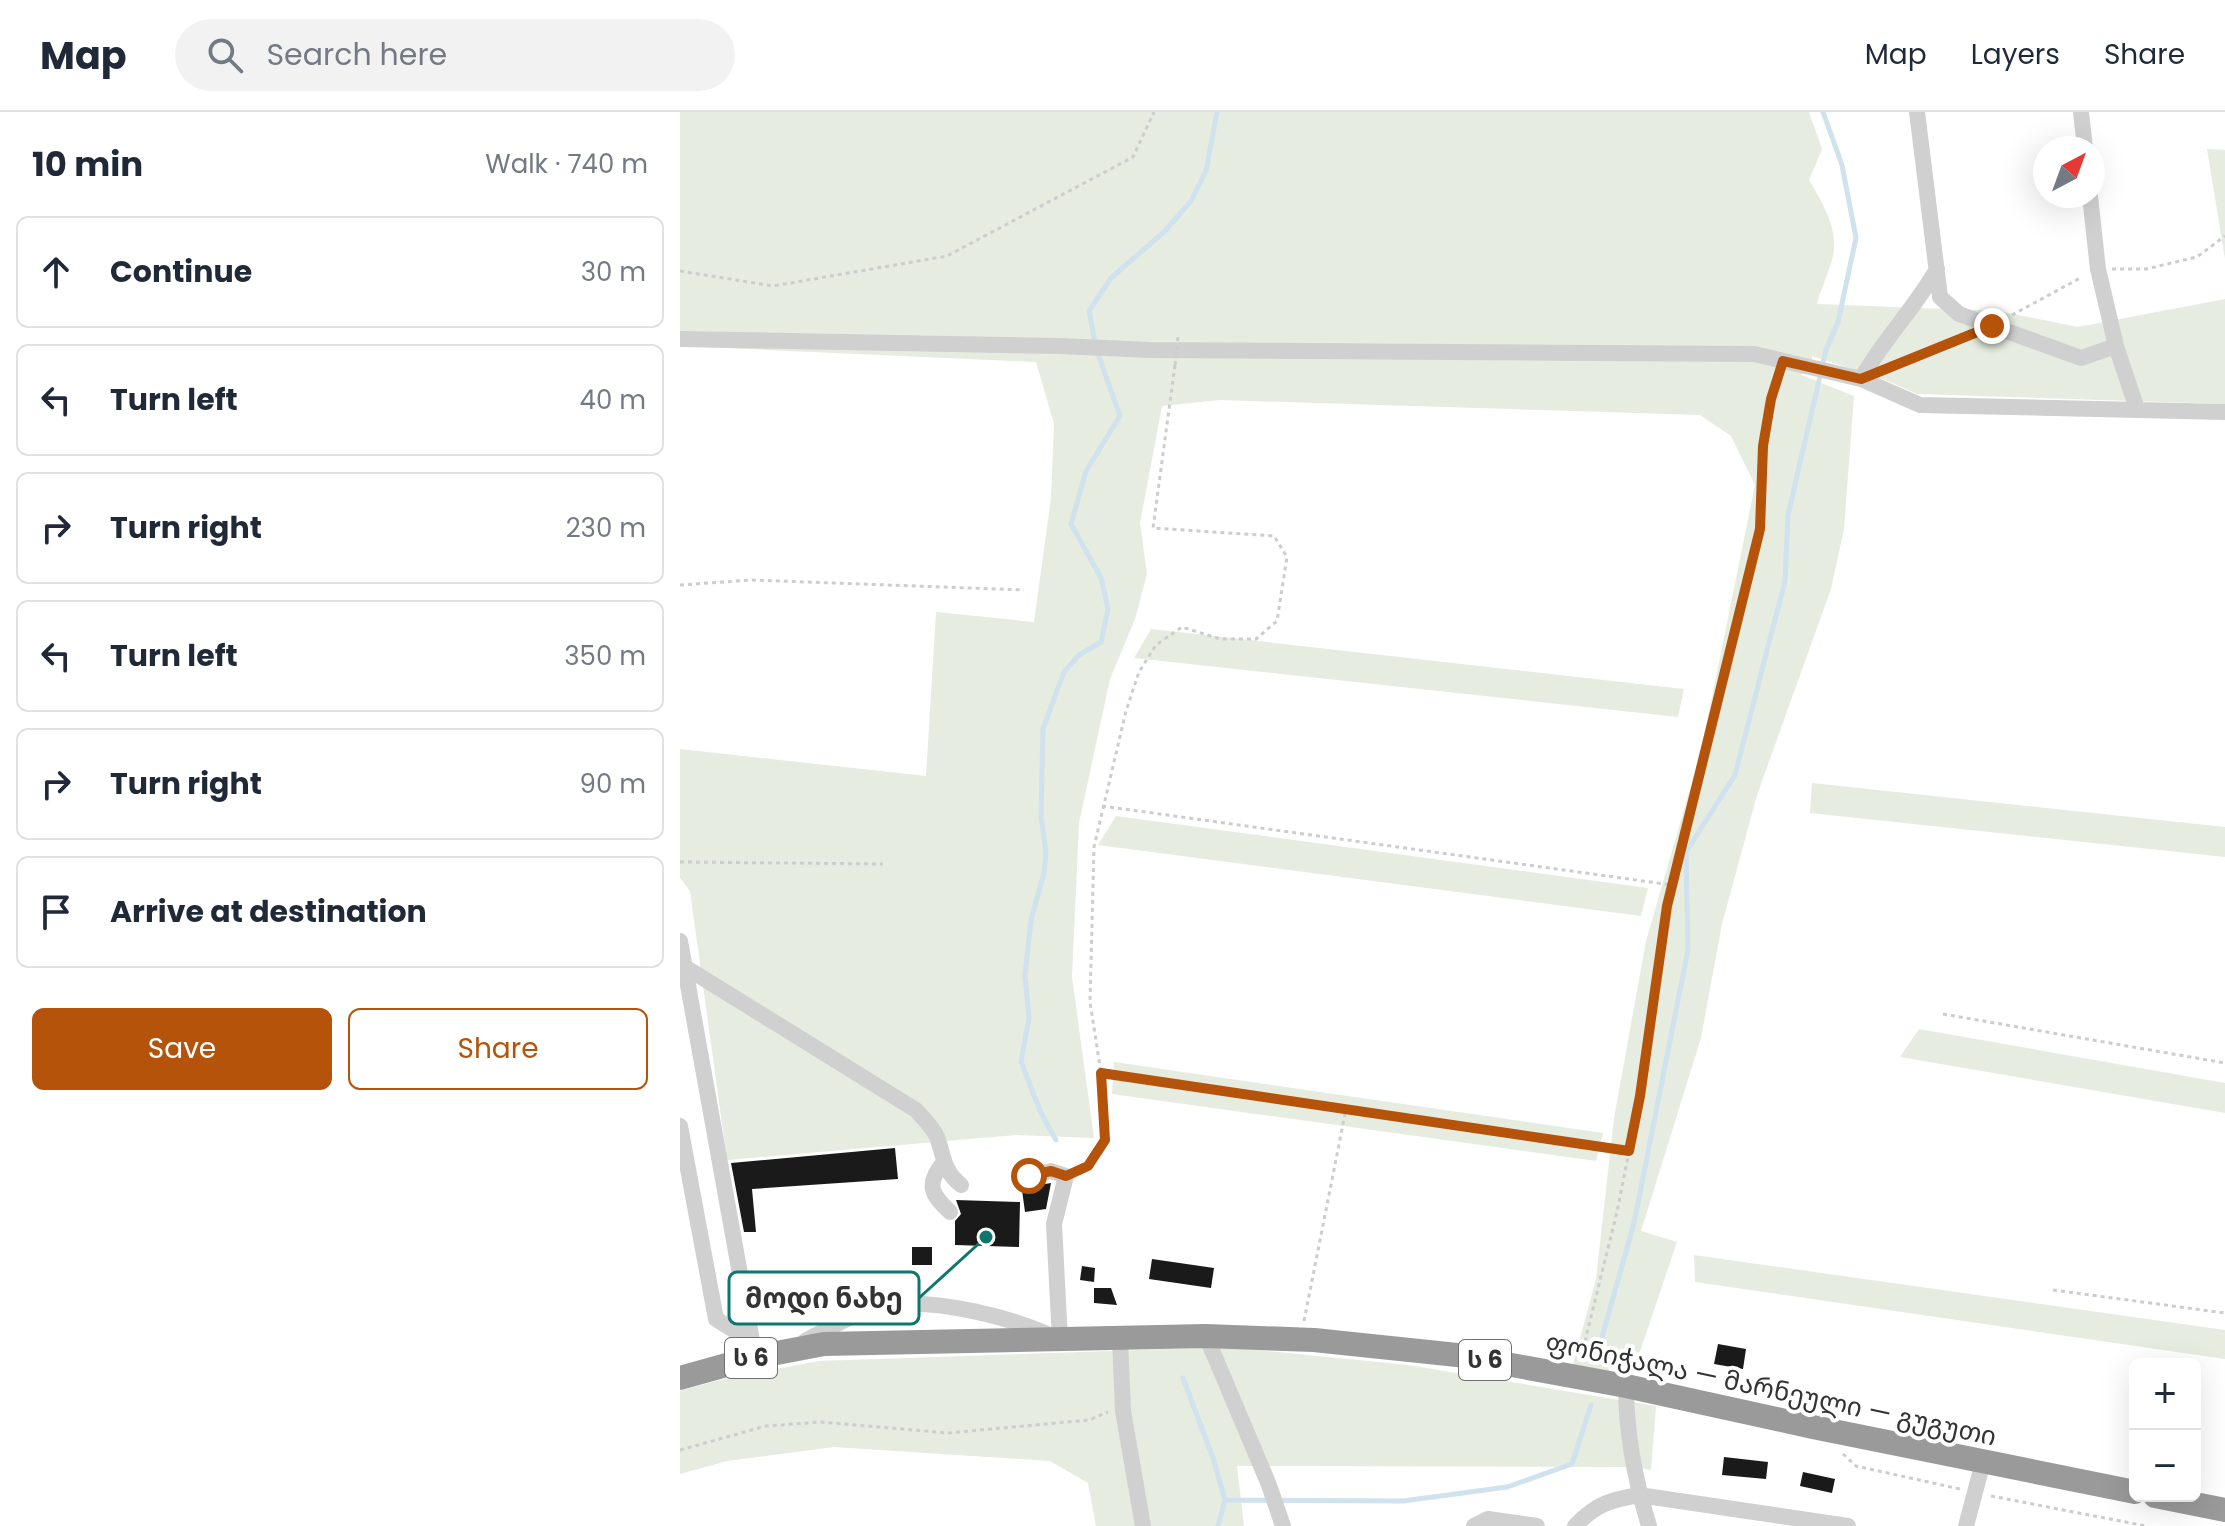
<!DOCTYPE html>
<meta charset="utf-8">
<style>
body{margin:0;font-family:Poppins,"Noto Sans Georgian",sans-serif;background:#f2f2f3;color:#1f2937}
.controls{position:absolute;right:24px;bottom:24px;display:grid;overflow:hidden;border-radius:12px;box-shadow:0 8px 32px #0002}
.controls button{width:72px;height:72px;display:grid;place-items:center;padding:0;border:0;border-bottom:2px solid #e0e1e3;background:#fff;color:#1f2937;font:40px sans-serif}
.compass{position:absolute;left:1353px;top:24px;width:72px;height:72px;border-radius:50%;background:#fff;box-shadow:0 8px 32px #0002;rotate:41deg}
.stop{position:absolute;width:24px;height:24px;margin:-18px;border:6px solid #b45309;border-radius:50%;background:#fff}
.stop.end{background:#b45309;border-color:#fff;box-shadow:0 2px 8px #0008}
.list{margin:0;padding:0;list-style:none}
h2{display:flex;justify-content:space-between;align-items:center;height:104px;margin:0;padding:0 32px;font-size:34px}
h2 small{font-size:26px;font-weight:400;color:#747a83}
.list li{display:grid;grid-template-columns:52px 1fr auto;gap:24px;align-items:center;box-sizing:border-box;height:112px;margin:0 16px 16px;padding:0 16px;border:2px solid #e0e1e3;border-radius:12px}
.list b{display:block;font-size:30px;white-space:nowrap}
.list em{font-size:26px;font-style:normal;color:#747a83}
.actions{display:flex;gap:16px;padding:24px 32px}
.actions a{flex:1;padding:18px 0;border:2px solid #b45309;border-radius:12px;text-align:center;font-size:28px;color:#b45309}
.actions .main{background:#b45309;color:#fff}
.icon{flex:none;width:44px;height:44px;fill:none;stroke:currentColor;stroke-width:2;stroke-linecap:round;stroke-linejoin:round}
.map{position:relative;flex:none;width:1545px;height:1414px;overflow:hidden}
header{display:flex;align-items:center;gap:48px;box-sizing:border-box;height:112px;padding:0 40px;background:#fff;border-bottom:2px solid #e0e1e3}
header strong{font-size:38px}
nav{display:flex;gap:44px;margin-inline-start:auto;font-size:28px}
.search{width:560px;height:72px;background:#f2f2f3;display:flex;align-items:center;gap:20px;box-sizing:border-box;padding:0 28px;border-radius:44px;color:#747a83;font-size:30px}
main{display:flex}
aside{flex:1;background:#fff}
.map>svg:first-child{display:block}
.green{fill:#e6ecdf}
.lines{fill:none;stroke-linecap:round;stroke-linejoin:round}
.stream{stroke:#cfe2ee;stroke-width:5}
.building{fill:#1a1a1a}
.path{stroke:#cdcdcd;stroke-width:3;stroke-dasharray:4 4;stroke-linecap:butt}
.minor{stroke:#d0d0d0;stroke-width:16}
.highway{stroke:#9a9a9a;stroke-width:24}
.path-bridge{stroke:#cdcdcd;stroke-width:3;stroke-dasharray:4 4;stroke-linecap:butt}
.route{stroke:#b45309;stroke-width:10}
.labels{text-anchor:middle;stroke-width:8;stroke-linejoin:round;paint-order:stroke}
.shield{fill:#fff;stroke:#707070;stroke-width:2}
.shield-label{font-size:24px;font-weight:bold;fill:#333}
.street-label{font-size:26px;fill:#333;stroke:#fff}
.leader{fill:none;stroke:#0f766e;stroke-width:3}
.callout-dot{fill:#0f766e;stroke:#fff;stroke-width:3}
.callout{fill:#fff;stroke:#0f766e;stroke-width:3}
.callout-label{font-size:28px;text-anchor:middle;font-weight:bold;fill:#333}
</style>
<header>
<strong>Map</strong>
<div class="search"><svg class="icon" aria-label="search" viewBox="0 0 24 24"><circle cx="10" cy="10" r="6"/><path d="M15 15l6 6"/></svg>Search here</div>
<nav><a>Map</a><a>Layers</a><a>Share</a></nav>
</header>
<main>
<aside>
<h2>10 min<small>Walk · 740 m</small></h2>
<ul class="list">
<li><svg class="icon" aria-label="ahead" viewBox="0 0 24 24"><path d="M12 20V5M6 11l6-6 6 6"/></svg><div><b>Continue</b></div><em>30 m</em></li>
<li><svg class="icon" aria-label="left" viewBox="0 0 24 24"><path d="M17 20v-9H6M10 6l-5 5 5 5"/></svg><div><b>Turn left</b></div><em>40 m</em></li>
<li><svg class="icon" aria-label="right" viewBox="0 0 24 24"><path d="M7 20v-9h11M14 6l5 5-5 5"/></svg><div><b>Turn right</b></div><em>230 m</em></li>
<li><svg class="icon" aria-label="left" viewBox="0 0 24 24"><path d="M17 20v-9H6M10 6l-5 5 5 5"/></svg><div><b>Turn left</b></div><em>350 m</em></li>
<li><svg class="icon" aria-label="right" viewBox="0 0 24 24"><path d="M7 20v-9h11M14 6l5 5-5 5"/></svg><div><b>Turn right</b></div><em>90 m</em></li>
<li><svg class="icon" aria-label="arrive" viewBox="0 0 24 24"><path d="M6 21V4h12l-3 4 3 4H6"/></svg><div><b>Arrive at destination</b></div></li>
</ul>
<div class="actions"><a class="main">Save</a><a>Share</a></div>
</aside>
<div class="map">
<svg width="1545" height="1414" viewBox="0 0 1545 1414">
<rect width="100%" height="100%" fill="#fff"/>
<!-- green -->
<path class="green" d="M 0,0 L 1129,0 L 1142,37 L 1129,68 C 1142,90 1159,117 1153,144 C 1149,160 1141,176 1137,192 L 1318,199 L 1398,215 L 1545,187 L 1545,292 L 1237,282 L 1208,269 L 1132,244 L 1132,252 L 1121,263 L 1174,284 L 1164,417 L 1151,477 L 1077,683 L 1042,812 L 1021,926 L 961,1119 L 997,1130 L 956,1251 L 930,1247 L 928,1262 L 892,1256 L 916,1167 L 934,1006 L 966,829 L 1021,639 L 1075,373 L 1051,324 L 1020,303 L 540,288 L 482,294 L 460,411 L 467,462 L 455,507 L 430,567 L 399,711 L 392,865 L 414,1026 L 336,1023 L 47,1048 L 10,779 L 0,766 L 0,637 L 246,664 L 256,500 L 354,510 L 371,386 L 374,312 L 356,250 L 0,234 Z
M 1527,37 L 1545,38 L 1545,147 Z
M 471,517 L 1004,577 L 998,605 L 454,546 Z
M 1132,671 L 1545,715 L 1545,745 L 1130,701 Z
M 436,704 L 968,776 L 961,804 L 418,733 Z
M 1239,917 L 1545,971 L 1545,1001 L 1220,945 Z
M 434,950 L 923,1021 L 916,1049 L 432,982 Z
M 1014,1143 L 1545,1218 L 1545,1247 L 1015,1170 Z
M 548,1235 L 728,1253 L 976,1294 L 971,1358 L 955,1355 L 557,1354 L 564,1414 L 416,1414 L 408,1371 L 370,1349 L 154,1335 L 47,1349 L 0,1362 L 0,1279 L 40,1268 L 138,1249 Z"/>
<g class="lines">
<!-- stream -->
<path class="stream" d="M 376,1028 L 361,1001 L 341,950 L 349,906 L 345,863 L 351,808 L 364,761 L 366,740 L 361,704 L 363,617 L 384,560 L 399,543 L 421,530 L 428,497 L 421,466 L 391,412 L 406,359 L 440,304 L 416,236 L 409,199 L 431,166 L 485,119 L 511,89 L 526,59 L 537,0
M 915,1250 L 954,1111 L 1008,838 L 1006,740 L 1055,663 L 1105,469 L 1108,403 L 1146,238 L 1158,210 L 1176,126 L 1162,53 L 1143,0
M 503,1266 L 533,1346 L 545,1388 L 538,1414
M 545,1388 L 723,1389 L 827,1375 L 892,1352 L 911,1293"/>
</g>
<!-- building -->
<path class="building" d="M 215,1036 L 218,1067 L 72,1077 L 76,1120 L 64,1120 L 51,1051 Z
M 371,1071 L 366,1097 L 345,1100 L 342,1078 L 348,1078 L 347,1075 Z
M 276,1088 L 340,1090 L 339,1135 L 275,1133 L 275,1109 L 281,1102 Z
M 232,1135 L 252,1135 L 252,1153 L 232,1153 Z
M 472,1147 L 534,1156 L 531,1176 L 469,1167 Z
M 402,1154 L 415,1156 L 414,1170 L 400,1168 Z
M 414,1176 L 431,1176 L 437,1193 L 414,1191 Z
M 1038,1232 L 1066,1237 L 1063,1257 L 1034,1252 Z
M 1044,1345 L 1088,1350 L 1086,1367 L 1042,1363 Z
M 1123,1360 L 1155,1367 L 1152,1381 L 1120,1374 Z"/>
<g class="lines">
<!-- path -->
<path class="path" d="M 1432,157 L 1466,157 L 1517,145 L 1545,124
M 0,159 L 93,174 L 267,144 L 453,45 L 474,0
M 1332,203 L 1402,165
M 495,253 L 473,416 L 594,424 L 607,445 L 597,509 L 576,527 L 540,527 L 502,515 L 476,533 L 459,560 L 446,599 L 414,735 L 410,890 L 421,961 L 949,1039
M 1207,257 L 1289,223
M 0,473 L 72,468 L 344,478
M 422,694 L 992,773
M 0,750 L 203,752
M 1263,902 L 1545,951
M 401,1058 L 408,1054 L 425,1028 L 421,961
M 1373,1178 L 1545,1201
M 624,1209 L 666,997
M 901,1245 L 937,1100 L 960,984 L 987,794 L 1080,417 L 1083,334 L 1091,287 L 1099,263
M 0,1338 L 86,1314 L 141,1310 L 268,1321 L 409,1308 L 428,1300
M 1163,1342 L 1176,1354 L 1280,1377
M 1311,1384 L 1466,1414"/>
<!-- minor -->
<path class="minor" d="M 1237,0 L 1260,185 L 1279,202 L 1401,246 L 1436,234
M 1401,0 L 1405,36
M 1410,84 L 1418,157 L 1436,234 L 1457,297
M 0,227 L 380,234 L 470,238 L 1074,242 L 1181,267 L 1240,293 L 1545,300
M 1181,267 C 1203,228 1235,196 1257,157
M 0,829 L 75,1245
M 5,855 L 236,998 C 243,1006 253,1015 257,1025 C 264,1044 263,1059 281,1073
M 0,1014 L 36,1207 L 71,1229
M 263,1051 C 245,1073 252,1083 270,1100
M 526,1224 L 589,1373 L 603,1414
M 440,1227 L 443,1299 L 463,1414
M 125,1229 C 150,1216 177,1199 205,1194 C 254,1185 336,1206 380,1228 L 374,1112 L 386,1064 L 371,1059 L 349,1064
M 946,1274 C 946,1322 955,1368 969,1414
M 794,1414 L 808,1407 L 857,1414
M 895,1414 C 916,1392 930,1388 959,1383 L 1168,1414
M 1286,1414 L 1303,1350"/>
<!-- highway -->
<path class="highway" d="M 0,1266 L 75,1245 L 144,1232 L 526,1224 L 634,1228 L 777,1243 L 946,1274 L 1133,1315 L 1455,1380
M 1475,1384 L 1545,1398"/>
<!-- path-bridge -->
<path class="path-bridge" d="M 495,253 L 498,224"/>
</g>
<g class="lines">
<!-- route -->
<path class="route" d="M 349,1064 L 371,1059 L 386,1064 L 408,1054 L 425,1028 L 421,961 L 949,1039 L 960,984 L 987,794 L 1080,417 L 1083,334 L 1091,287 L 1103,249 L 1181,267 L 1312,214"/>
</g>
<g class="labels">
<!-- shield labels -->
<g class="shield">
<rect x="45" y="1226" width="52" height="40" rx="6"/>
<rect x="779" y="1228" width="52" height="40" rx="6"/>
</g>
<g class="shield-label">
<text x="71" y="1254">ს 6</text>
<text x="805" y="1256">ს 6</text>
</g>
<!-- street labels -->
<g class="street-label">
<text transform="translate(1091 1277) rotate(12)" y="9">ფონიჭალა — მარნეული — გუგუთი</text>
</g>
</g>
<!-- callouts -->
<path class="leader" d="M306 1125L239 1186"/>
<circle class="callout-dot" cx="306" cy="1125" r="8"/>
<rect class="callout" x="49" y="1160" width="190" height="52" rx="8"/>
<g class="callout-label">
<text x="144" y="1196">მოდი ნახე</text>
</g>
</svg>
<div class="controls">
<button>+</button>
<button>−</button>
</div>
<svg class="compass" viewBox="-18 -18 36 36"><path d="M0-13l5 13h-10z" fill="#e53935"/><path d="M0 13l5-13h-10z" fill="#747a83"/></svg>
<div class="stop" style="left:349px;top:1064px"></div>
<div class="stop end" style="left:1312px;top:214px"></div>
</div>
</main>
